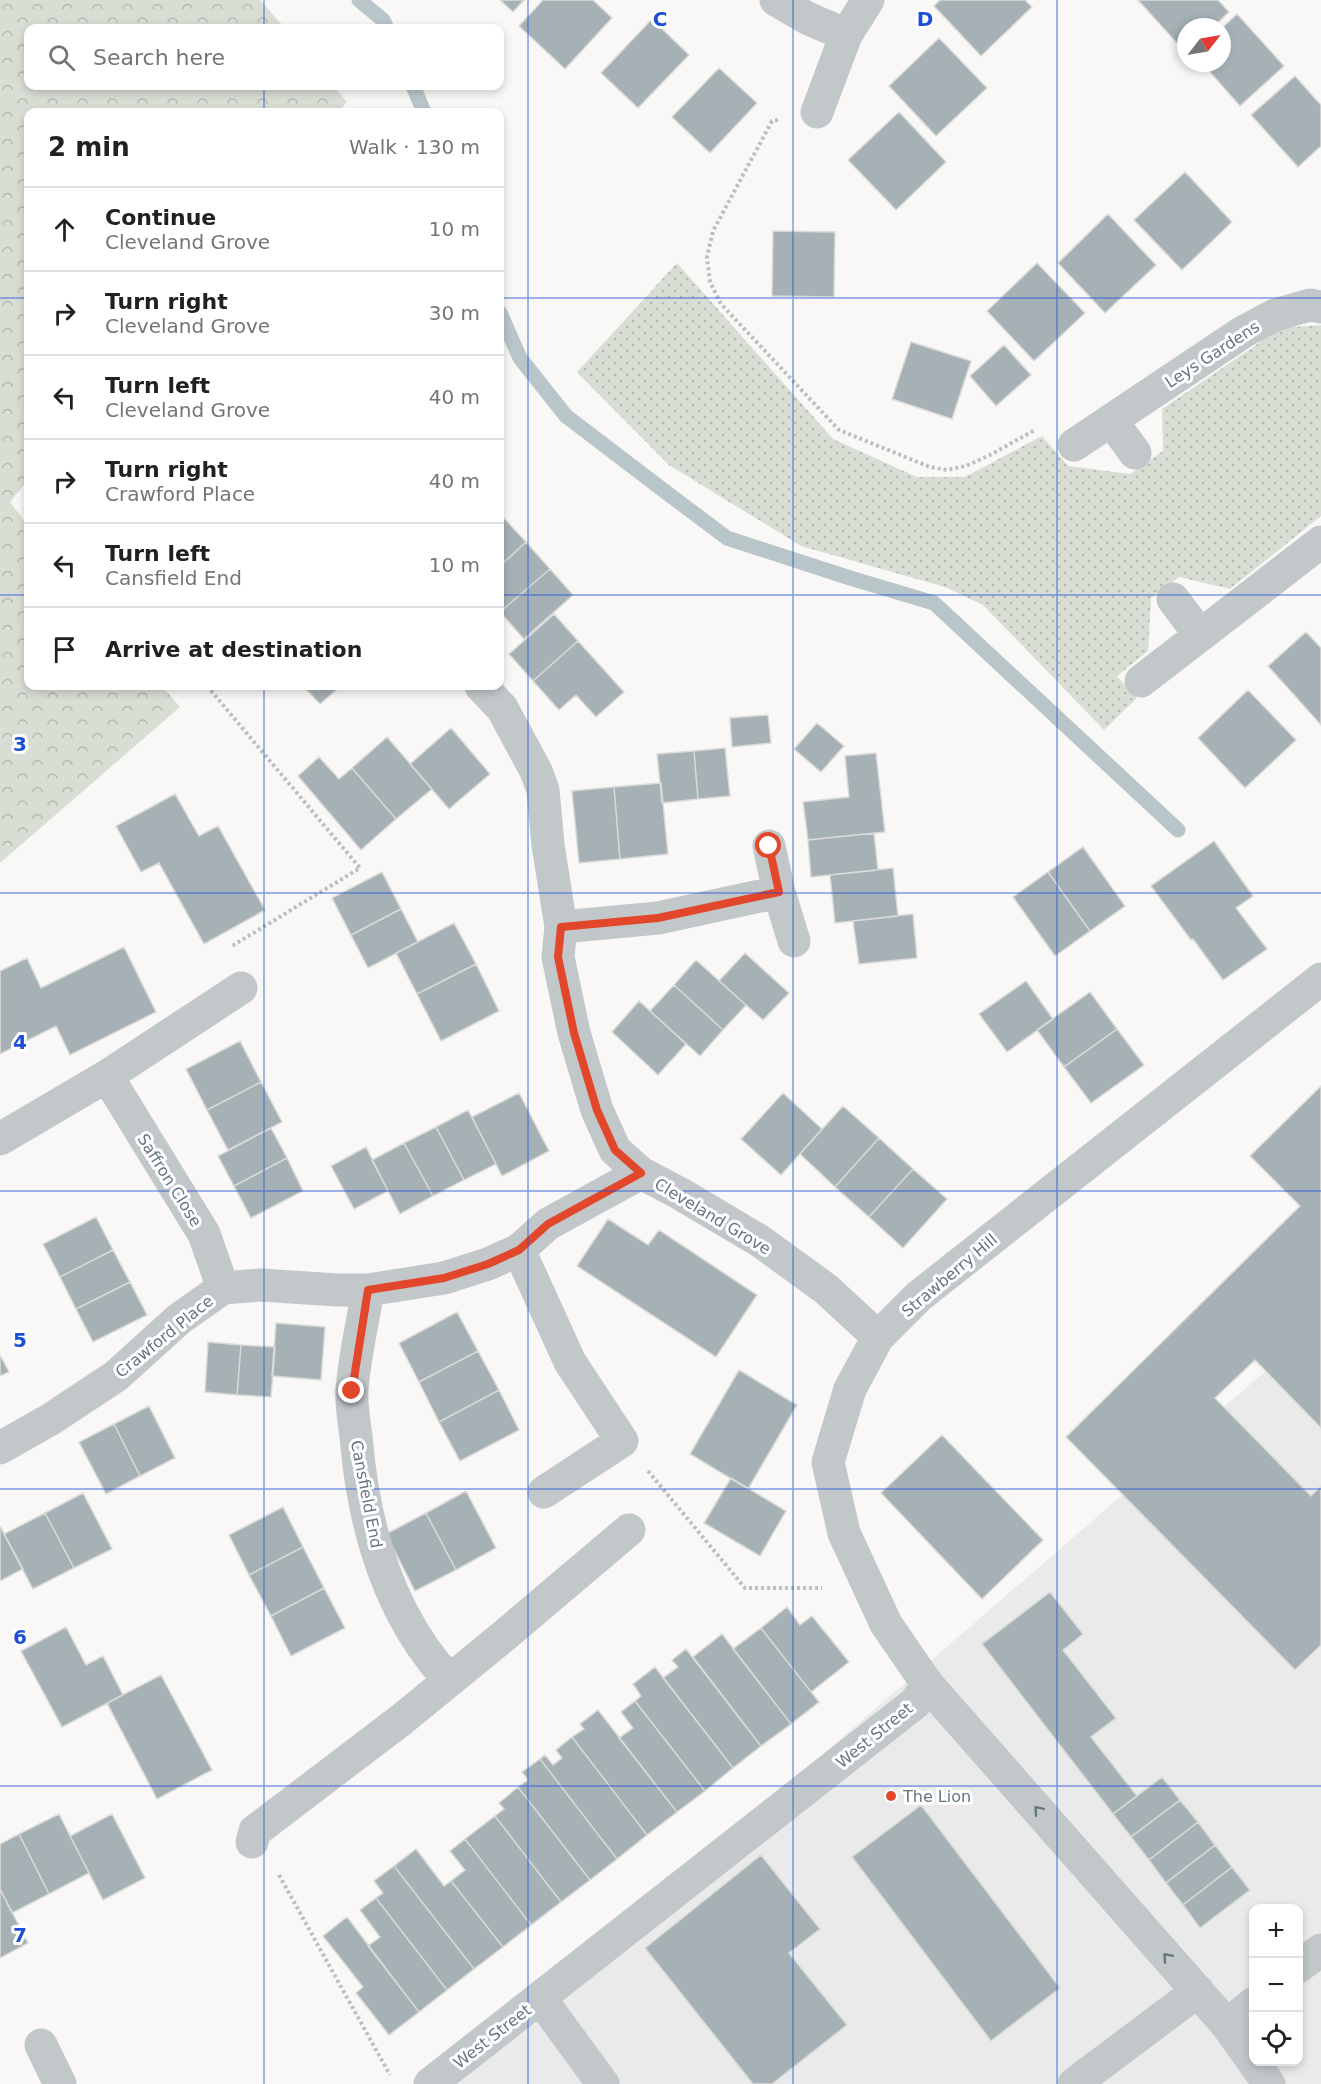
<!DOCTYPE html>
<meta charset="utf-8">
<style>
body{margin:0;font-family:"DejaVu Sans",sans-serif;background:#f6f6f6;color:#202124}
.controls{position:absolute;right:18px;bottom:18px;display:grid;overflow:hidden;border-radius:12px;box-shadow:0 3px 9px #0003}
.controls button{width:54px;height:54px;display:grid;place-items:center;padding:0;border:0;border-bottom:2px solid #e0e0e0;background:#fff;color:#202124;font:30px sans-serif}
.compass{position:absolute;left:1177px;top:18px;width:54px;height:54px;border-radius:50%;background:#fff;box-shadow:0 3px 9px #0003;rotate:59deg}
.stop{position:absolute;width:18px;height:18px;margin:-14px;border:4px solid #e3472b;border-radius:50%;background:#fff}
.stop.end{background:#e3472b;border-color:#fff;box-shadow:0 2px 6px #0008}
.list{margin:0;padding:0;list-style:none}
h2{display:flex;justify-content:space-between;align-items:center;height:78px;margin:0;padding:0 24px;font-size:26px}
h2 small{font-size:20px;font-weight:400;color:#757577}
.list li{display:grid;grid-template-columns:39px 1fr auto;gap:18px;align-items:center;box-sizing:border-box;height:84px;padding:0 24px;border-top:2px solid #e0e0e0}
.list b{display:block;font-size:22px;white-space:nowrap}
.list p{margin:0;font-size:20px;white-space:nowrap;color:#757577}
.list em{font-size:20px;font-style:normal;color:#757577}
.icon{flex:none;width:33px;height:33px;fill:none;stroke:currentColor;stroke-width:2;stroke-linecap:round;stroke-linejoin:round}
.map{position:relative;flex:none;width:1321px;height:2084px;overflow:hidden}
.search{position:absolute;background:#fff;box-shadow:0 3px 9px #0003;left:24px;top:24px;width:480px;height:66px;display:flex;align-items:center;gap:15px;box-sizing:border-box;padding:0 21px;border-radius:12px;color:#757577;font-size:22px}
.panel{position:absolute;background:#fff;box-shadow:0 3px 9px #0003;left:24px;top:108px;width:480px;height:582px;border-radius:12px}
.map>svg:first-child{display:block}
.built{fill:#e9eae9;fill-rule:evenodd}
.grass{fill:url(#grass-dots)}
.forest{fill:url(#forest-crowns)}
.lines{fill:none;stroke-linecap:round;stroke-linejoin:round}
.stream{stroke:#b9c6c9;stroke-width:15}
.building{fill:#a6b1b5;stroke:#dadad8;stroke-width:1.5}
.path{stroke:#bcbfc1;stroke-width:4;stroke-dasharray:3 3;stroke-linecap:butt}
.minor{stroke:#c2c7ca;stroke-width:33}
.oneway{stroke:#647781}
.route{stroke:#e3472b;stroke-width:8}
.grid{fill:none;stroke:#1d4ed8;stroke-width:1.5;stroke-opacity:0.55}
.poi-dot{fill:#e3472b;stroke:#fff;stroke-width:2}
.labels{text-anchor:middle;stroke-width:6;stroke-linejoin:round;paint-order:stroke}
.street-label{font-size:16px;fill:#647781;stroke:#fff}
.poi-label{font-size:16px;fill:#647781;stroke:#fff;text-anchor:start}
.grid-label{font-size:20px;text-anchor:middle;font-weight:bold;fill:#1d4ed8;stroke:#fff;stroke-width:6;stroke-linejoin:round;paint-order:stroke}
</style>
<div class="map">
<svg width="1321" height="2084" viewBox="0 0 1321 2084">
<defs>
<pattern id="grass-dots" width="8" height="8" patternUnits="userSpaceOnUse" patternTransform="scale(1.5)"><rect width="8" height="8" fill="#d9ded5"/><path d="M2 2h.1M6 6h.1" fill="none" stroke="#b4b9b2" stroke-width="1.8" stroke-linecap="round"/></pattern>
<pattern id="forest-crowns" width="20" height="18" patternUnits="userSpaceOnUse" patternTransform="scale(1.5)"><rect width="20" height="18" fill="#d9ded5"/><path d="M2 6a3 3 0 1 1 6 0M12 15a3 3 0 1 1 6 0" fill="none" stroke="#b4b9b2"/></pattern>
</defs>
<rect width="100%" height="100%" fill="#f9f8f6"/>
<!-- built -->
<path class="built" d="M 1321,1323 L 1321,2084 L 442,2084 ZM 1254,1908 L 1298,1908 L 1298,2062 L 1254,2062 Z"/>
<!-- grass -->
<path class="grass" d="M 677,263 L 833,439 L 917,477 L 965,477 L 1042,436 L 1068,466 L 1130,474 L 1163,451 L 1162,409 L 1281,328 L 1321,325 L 1321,516 L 1230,589 L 1179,577 L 1151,598 L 1148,651 L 1117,676 L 1137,698 L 1104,730 L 983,605 L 945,587 L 801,546 L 669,465 L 577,372 Z"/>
<!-- forest -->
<path class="forest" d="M 0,0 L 260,0 L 285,28 L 28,28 L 28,86 L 333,86 L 347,102 L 338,112 L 28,112 L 28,480 L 10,502 L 28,525 L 28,686 L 162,686 L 180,707 L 0,863 Z"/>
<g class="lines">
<!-- stream -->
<path class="stream" d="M 359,0 L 383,20 L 387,28
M 413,86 L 424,112
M 500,313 L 520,358 L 566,416 L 671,496 L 727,538 L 850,578 L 934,603 L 1178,830"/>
</g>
<!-- building -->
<path class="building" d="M 500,0 L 524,0 L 513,12 Z
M 543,0 L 593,0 L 612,18 L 565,69 L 519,26 Z
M 940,0 L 1025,0 L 1032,7 L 981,56 L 934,6 Z
M 1138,0 L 1218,0 L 1229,12 L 1213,27 L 1186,27 L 1185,52 Z
M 1237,14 L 1284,66 L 1240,106 L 1202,63 L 1222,63 L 1222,28 Z
M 652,19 L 689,55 L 638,108 L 601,73 Z
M 939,38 L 987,88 L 936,136 L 889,86 Z
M 719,68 L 757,103 L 710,153 L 672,117 Z
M 1295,76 L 1321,105 L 1321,146 L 1298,167 L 1251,115 Z
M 899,112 L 946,162 L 896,210 L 848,160 Z
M 1185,172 L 1232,222 L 1182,270 L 1134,220 Z
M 1108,214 L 1156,265 L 1105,313 L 1058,263 Z
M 773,231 L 835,232 L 834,297 L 772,296 Z
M 1037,263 L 1085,313 L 1034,361 L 987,311 Z
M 911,342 L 971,361 L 952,419 L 892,399 Z
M 1004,345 L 1031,375 L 996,406 L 970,376 Z
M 502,516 L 526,542 L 500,566 L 500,519 Z
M 526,542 L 550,569 L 500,612 L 500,566 Z
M 550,569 L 573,595 L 524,639 L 500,612 Z
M 554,614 L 578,641 L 533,681 L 509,654 Z
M 1306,632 L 1321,648 L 1321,725 L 1268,666 Z
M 578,641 L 624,692 L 596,717 L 576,695 L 559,710 L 533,681 Z
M 303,686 L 341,686 L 320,704 Z
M 1248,690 L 1296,740 L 1245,788 L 1198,738 Z
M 768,715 L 771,743 L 732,747 L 730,718 Z
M 817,723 L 844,746 L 821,772 L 794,749 Z
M 451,728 L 490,774 L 449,809 L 410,764 Z
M 387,737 L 432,789 L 396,819 L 352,768 Z
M 725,748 L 730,796 L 698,799 L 694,751 Z
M 694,751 L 698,799 L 662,803 L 657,754 Z
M 876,753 L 885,832 L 808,840 L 803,802 L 849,797 L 845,756 Z
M 319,757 L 339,779 L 352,768 L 396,819 L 361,850 L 298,776 Z
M 661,783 L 668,854 L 620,859 L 614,787 Z
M 614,787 L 620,859 L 579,863 L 572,791 Z
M 175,794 L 199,836 L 218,826 L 265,910 L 204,944 L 159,863 L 141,872 L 116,826 Z
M 874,833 L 878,870 L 811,877 L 808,840 Z
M 1214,841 L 1253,896 L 1236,908 L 1267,949 L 1223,980 L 1193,939 L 1191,940 L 1151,886 Z
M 1083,847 L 1125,906 L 1090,931 L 1048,872 Z
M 893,868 L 898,916 L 835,923 L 830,875 Z
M 382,872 L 401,909 L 351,935 L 332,898 Z
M 1048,872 L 1090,931 L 1055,956 L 1013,897 Z
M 401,909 L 418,942 L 368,968 L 351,935 Z
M 913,914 L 917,958 L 859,964 L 853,921 Z
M 454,923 L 476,964 L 417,994 L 396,953 Z
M 124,947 L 156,1012 L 70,1055 L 56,1026 L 0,1054 L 0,971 L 27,958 L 41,988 Z
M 745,953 L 789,993 L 763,1020 L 719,981 Z
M 696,960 L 746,1005 L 723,1030 L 674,985 Z
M 476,964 L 499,1011 L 441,1041 L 417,994 Z
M 1026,981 L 1053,1019 L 1007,1052 L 979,1014 Z
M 674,985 L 723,1030 L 700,1056 L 650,1011 Z
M 1090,992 L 1117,1029 L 1064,1067 L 1037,1030 Z
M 639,1001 L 686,1044 L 658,1075 L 612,1032 Z
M 1117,1029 L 1144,1065 L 1091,1103 L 1064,1067 Z
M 240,1041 L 261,1082 L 207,1110 L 186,1069 Z
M 261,1082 L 282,1122 L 228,1150 L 207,1110 Z
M 1321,1086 L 1321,1428 L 1255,1360 L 1215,1398 L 1311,1496 L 1321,1486 L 1321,1645 L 1295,1670 L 1066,1437 L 1300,1206 L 1250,1156 Z
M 519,1093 L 549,1151 L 502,1176 L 472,1117 Z
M 783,1093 L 822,1129 L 781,1175 L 741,1139 Z
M 843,1106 L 879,1138 L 835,1187 L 800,1154 Z
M 468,1110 L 496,1164 L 464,1180 L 436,1127 Z
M 436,1127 L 464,1180 L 433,1196 L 404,1143 Z
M 271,1128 L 287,1158 L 234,1186 L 218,1156 Z
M 879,1138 L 913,1169 L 869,1217 L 835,1187 Z
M 404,1143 L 433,1196 L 400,1214 L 372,1160 Z
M 366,1147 L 388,1191 L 354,1209 L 331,1166 Z
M 287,1158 L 303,1191 L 251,1218 L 234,1186 Z
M 913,1169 L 947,1199 L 903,1248 L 869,1217 Z
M 96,1217 L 113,1250 L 60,1277 L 43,1244 Z
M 608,1219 L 648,1245 L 659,1230 L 757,1295 L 716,1357 L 577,1266 Z
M 113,1250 L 130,1282 L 76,1309 L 60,1277 Z
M 130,1282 L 147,1315 L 93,1342 L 76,1309 Z
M 457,1312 L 478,1351 L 419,1382 L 399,1343 Z
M 276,1323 L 325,1327 L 321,1380 L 272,1376 Z
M 208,1342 L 241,1345 L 237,1395 L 205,1392 Z
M 241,1345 L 275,1347 L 271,1397 L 237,1395 Z
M 478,1351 L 499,1390 L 439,1422 L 419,1382 Z
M 0,1355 L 9,1372 L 0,1376 Z
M 739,1370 L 797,1405 L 748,1489 L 690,1454 Z
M 499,1390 L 519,1430 L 460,1461 L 439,1422 Z
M 149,1406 L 175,1458 L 140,1476 L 114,1424 Z
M 114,1424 L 140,1476 L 106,1494 L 79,1442 Z
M 942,1435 L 1043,1540 L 982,1599 L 881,1493 Z
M 731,1478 L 786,1511 L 760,1556 L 704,1523 Z
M 466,1491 L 496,1548 L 456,1570 L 426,1513 Z
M 83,1493 L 112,1549 L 74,1568 L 45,1513 Z
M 283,1507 L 303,1547 L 249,1575 L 229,1535 Z
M 45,1513 L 74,1568 L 33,1589 L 4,1534 Z
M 426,1513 L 456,1570 L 415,1591 L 386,1534 Z
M 0,1526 L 23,1569 L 0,1581 Z
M 303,1547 L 324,1588 L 271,1616 L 249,1575 Z
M 324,1588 L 345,1628 L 291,1656 L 271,1616 Z
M 1050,1592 L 1083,1634 L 1063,1650 L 1116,1718 L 1091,1737 L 1137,1796 L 1113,1814 L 982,1644 Z
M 787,1607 L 800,1625 L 812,1616 L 849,1662 L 811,1692 L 761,1628 Z
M 66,1627 L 86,1665 L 103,1656 L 123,1695 L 62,1727 L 21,1651 Z
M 761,1628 L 819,1702 L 791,1724 L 733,1649 Z
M 722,1634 L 791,1724 L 761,1746 L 693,1657 Z
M 686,1649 L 761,1746 L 733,1768 L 663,1678 L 678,1667 L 672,1660 Z
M 655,1667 L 733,1768 L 705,1791 L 635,1701 L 641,1696 L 633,1684 Z
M 161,1675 L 212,1770 L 157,1799 L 107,1703 Z
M 635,1701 L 705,1791 L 677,1812 L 619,1738 L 633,1728 L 621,1712 Z
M 598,1710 L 677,1812 L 647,1835 L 572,1737 L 584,1729 L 580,1724 Z
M 572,1737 L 647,1835 L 617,1859 L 540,1759 L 545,1755 L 553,1765 L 562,1758 L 556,1750 Z
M 540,1759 L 617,1859 L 590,1880 L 518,1787 L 528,1780 L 522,1772 Z
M 1162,1777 L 1180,1800 L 1131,1837 L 1113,1814 Z
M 518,1787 L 590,1880 L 561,1902 L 495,1816 L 504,1809 L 499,1803 Z
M 1180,1800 L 1198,1822 L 1149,1860 L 1131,1837 Z
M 921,1805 L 1060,1988 L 991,2041 L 852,1857 Z
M 59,1814 L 89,1873 L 49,1894 L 19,1834 Z
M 112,1814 L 145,1878 L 103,1900 L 70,1836 Z
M 495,1816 L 561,1902 L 531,1925 L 465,1839 Z
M 1198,1822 L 1215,1845 L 1166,1883 L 1149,1860 Z
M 19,1834 L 49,1894 L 12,1913 L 0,1889 L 0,1844 Z
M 465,1839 L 531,1925 L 503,1947 L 451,1881 L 465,1870 L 450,1851 Z
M 1215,1845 L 1232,1867 L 1183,1905 L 1166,1883 Z
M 416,1849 L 444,1886 L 451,1881 L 503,1947 L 474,1969 L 394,1866 Z
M 761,1855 L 820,1929 L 789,1953 L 847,2025 L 772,2084 L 753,2084 L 645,1948 Z
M 394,1866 L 474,1969 L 447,1990 L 376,1898 L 383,1893 L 374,1881 Z
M 1232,1867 L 1250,1890 L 1200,1928 L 1183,1905 Z
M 0,1889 L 28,1943 L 0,1958 Z
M 376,1898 L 447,1990 L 419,2012 L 368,1946 L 380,1937 L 360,1910 Z
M 347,1917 L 419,2012 L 389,2035 L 356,1993 L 363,1987 L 323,1936 Z"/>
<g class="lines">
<!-- path -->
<path class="path" d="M 778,120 L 772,121 L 713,231 L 707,257 L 710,282 L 721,304 L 839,430 L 930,467 L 947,470 L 966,466 L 990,455 L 1035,430
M 207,686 L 360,868 L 232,946
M 648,1471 L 745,1588 L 822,1588
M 279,1875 L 390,2075"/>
<!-- minor -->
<path class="minor" d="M 776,0 L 807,18 L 846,35
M 817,112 L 846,35 L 868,0
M 1111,420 L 1135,453
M 1074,445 L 1243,332 L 1275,315 L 1310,305 L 1321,307
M 1173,599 L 1200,635
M 1141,681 L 1321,542
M 481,686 L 502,708 L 536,771 L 543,790 L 548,845 L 561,927 L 558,957 L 574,1033 L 597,1110 L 615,1150 L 641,1173 L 679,1193 L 760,1241 L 826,1289 L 878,1337
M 769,846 L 779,892 L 794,941
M 561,927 L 658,918 L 779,892
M 107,1076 L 204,1234 L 223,1288
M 0,1139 L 107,1076 L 241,988
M 519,1250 L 570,1362 L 622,1441 L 544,1492
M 368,1290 C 363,1321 354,1359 352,1390 C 351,1405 354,1421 356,1436 C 363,1523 388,1614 449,1680
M 0,1448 L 51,1419 L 116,1376 L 179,1319 L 223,1288 L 261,1285 L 337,1290 L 368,1290 L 444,1278 L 488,1264 L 519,1250 L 548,1224 L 641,1173
M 252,1842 L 255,1831 L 401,1720 L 505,1635 L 629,1530
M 1298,1967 L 1321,1950
M 540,1998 L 603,2084
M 1227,2025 L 1254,2003
M 41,2045 L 60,2084
M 430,2084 L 915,1703 L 928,1685
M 1074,2084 L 1198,1991
M 1269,2084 L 1227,2025 L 928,1685 L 886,1624 L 844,1533 L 828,1462 L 850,1389 L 878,1337 L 919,1296 L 1321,979"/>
</g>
<!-- one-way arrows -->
<defs><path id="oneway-chevron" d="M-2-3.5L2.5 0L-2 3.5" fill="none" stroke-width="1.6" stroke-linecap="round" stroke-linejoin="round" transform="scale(1.5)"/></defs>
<g class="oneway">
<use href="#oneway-chevron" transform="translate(1038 1810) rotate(-131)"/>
<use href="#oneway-chevron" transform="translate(1167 1957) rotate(-131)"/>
</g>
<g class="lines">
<!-- route -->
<path class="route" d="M 352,1391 L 368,1290 L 444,1278 L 488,1264 L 519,1250 L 548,1224 L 641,1173 L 615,1150 L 597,1110 L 574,1033 L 558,957 L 561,927 L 658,918 L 779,892 L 769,846"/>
</g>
<!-- grid -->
<path class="grid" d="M 264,0 L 264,28M 528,0 L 528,2084M 793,0 L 793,2084M 1057,0 L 1057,2084M 264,86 L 264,112M 0,298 L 28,298M 500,298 L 1321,298M 0,595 L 28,595M 500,595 L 1321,595M 264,686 L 264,2084M 0,893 L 1321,893M 0,1191 L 1321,1191M 0,1489 L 1321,1489M 0,1786 L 1321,1786"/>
<!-- markers -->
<circle class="poi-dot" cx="891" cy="1796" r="6"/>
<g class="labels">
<!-- street labels -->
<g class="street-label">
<text transform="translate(1212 354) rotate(-33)" y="6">Leys Gardens</text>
<text transform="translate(170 1180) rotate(58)" y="6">Saffron Close</text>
<text transform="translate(713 1216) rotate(31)" y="6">Cleveland Grove</text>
<text transform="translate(949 1275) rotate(-40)" y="6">Strawberry Hill</text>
<text transform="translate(164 1336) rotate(-39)" y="6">Crawford Place</text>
<text transform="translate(367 1494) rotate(79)" y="6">Cansfield End</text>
<text transform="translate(874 1735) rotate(-39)" y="6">West Street</text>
<text transform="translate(492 2036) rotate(-38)" y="6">West Street</text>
</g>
<!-- poi labels -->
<g class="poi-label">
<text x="903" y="1802">The Lion</text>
</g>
</g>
<g class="grid-label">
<text x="660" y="26">C</text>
<text x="925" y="26">D</text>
<text x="20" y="751">3</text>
<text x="20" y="1049">4</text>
<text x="20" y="1347">5</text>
<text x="20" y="1644">6</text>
<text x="20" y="1942">7</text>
</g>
</svg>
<div class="controls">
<button>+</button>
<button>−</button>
<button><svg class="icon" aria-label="locate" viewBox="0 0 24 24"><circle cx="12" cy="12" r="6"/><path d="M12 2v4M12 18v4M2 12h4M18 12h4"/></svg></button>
</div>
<svg class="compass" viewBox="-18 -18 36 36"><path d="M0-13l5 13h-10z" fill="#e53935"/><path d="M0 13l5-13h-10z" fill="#757577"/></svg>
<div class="stop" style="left:769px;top:846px"></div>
<div class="stop end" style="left:352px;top:1391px"></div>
<div class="search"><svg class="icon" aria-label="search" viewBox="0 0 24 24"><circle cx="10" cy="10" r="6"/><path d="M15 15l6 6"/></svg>Search here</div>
<section class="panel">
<h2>2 min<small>Walk · 130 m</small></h2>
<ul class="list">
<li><svg class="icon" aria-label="ahead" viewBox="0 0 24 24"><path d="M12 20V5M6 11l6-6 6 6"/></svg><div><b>Continue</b><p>Cleveland Grove</p></div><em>10 m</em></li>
<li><svg class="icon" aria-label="right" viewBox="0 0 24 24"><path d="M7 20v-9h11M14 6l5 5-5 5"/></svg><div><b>Turn right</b><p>Cleveland Grove</p></div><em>30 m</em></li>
<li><svg class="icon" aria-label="left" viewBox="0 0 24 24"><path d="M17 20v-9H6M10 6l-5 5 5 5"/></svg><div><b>Turn left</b><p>Cleveland Grove</p></div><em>40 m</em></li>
<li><svg class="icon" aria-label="right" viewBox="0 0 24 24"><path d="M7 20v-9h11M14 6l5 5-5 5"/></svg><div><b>Turn right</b><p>Crawford Place</p></div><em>40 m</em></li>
<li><svg class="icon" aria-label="left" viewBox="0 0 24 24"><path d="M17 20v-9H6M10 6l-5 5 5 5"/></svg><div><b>Turn left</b><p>Cansfield End</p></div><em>10 m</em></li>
<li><svg class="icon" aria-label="arrive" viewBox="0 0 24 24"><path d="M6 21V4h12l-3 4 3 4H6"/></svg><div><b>Arrive at destination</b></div></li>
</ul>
</section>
</div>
